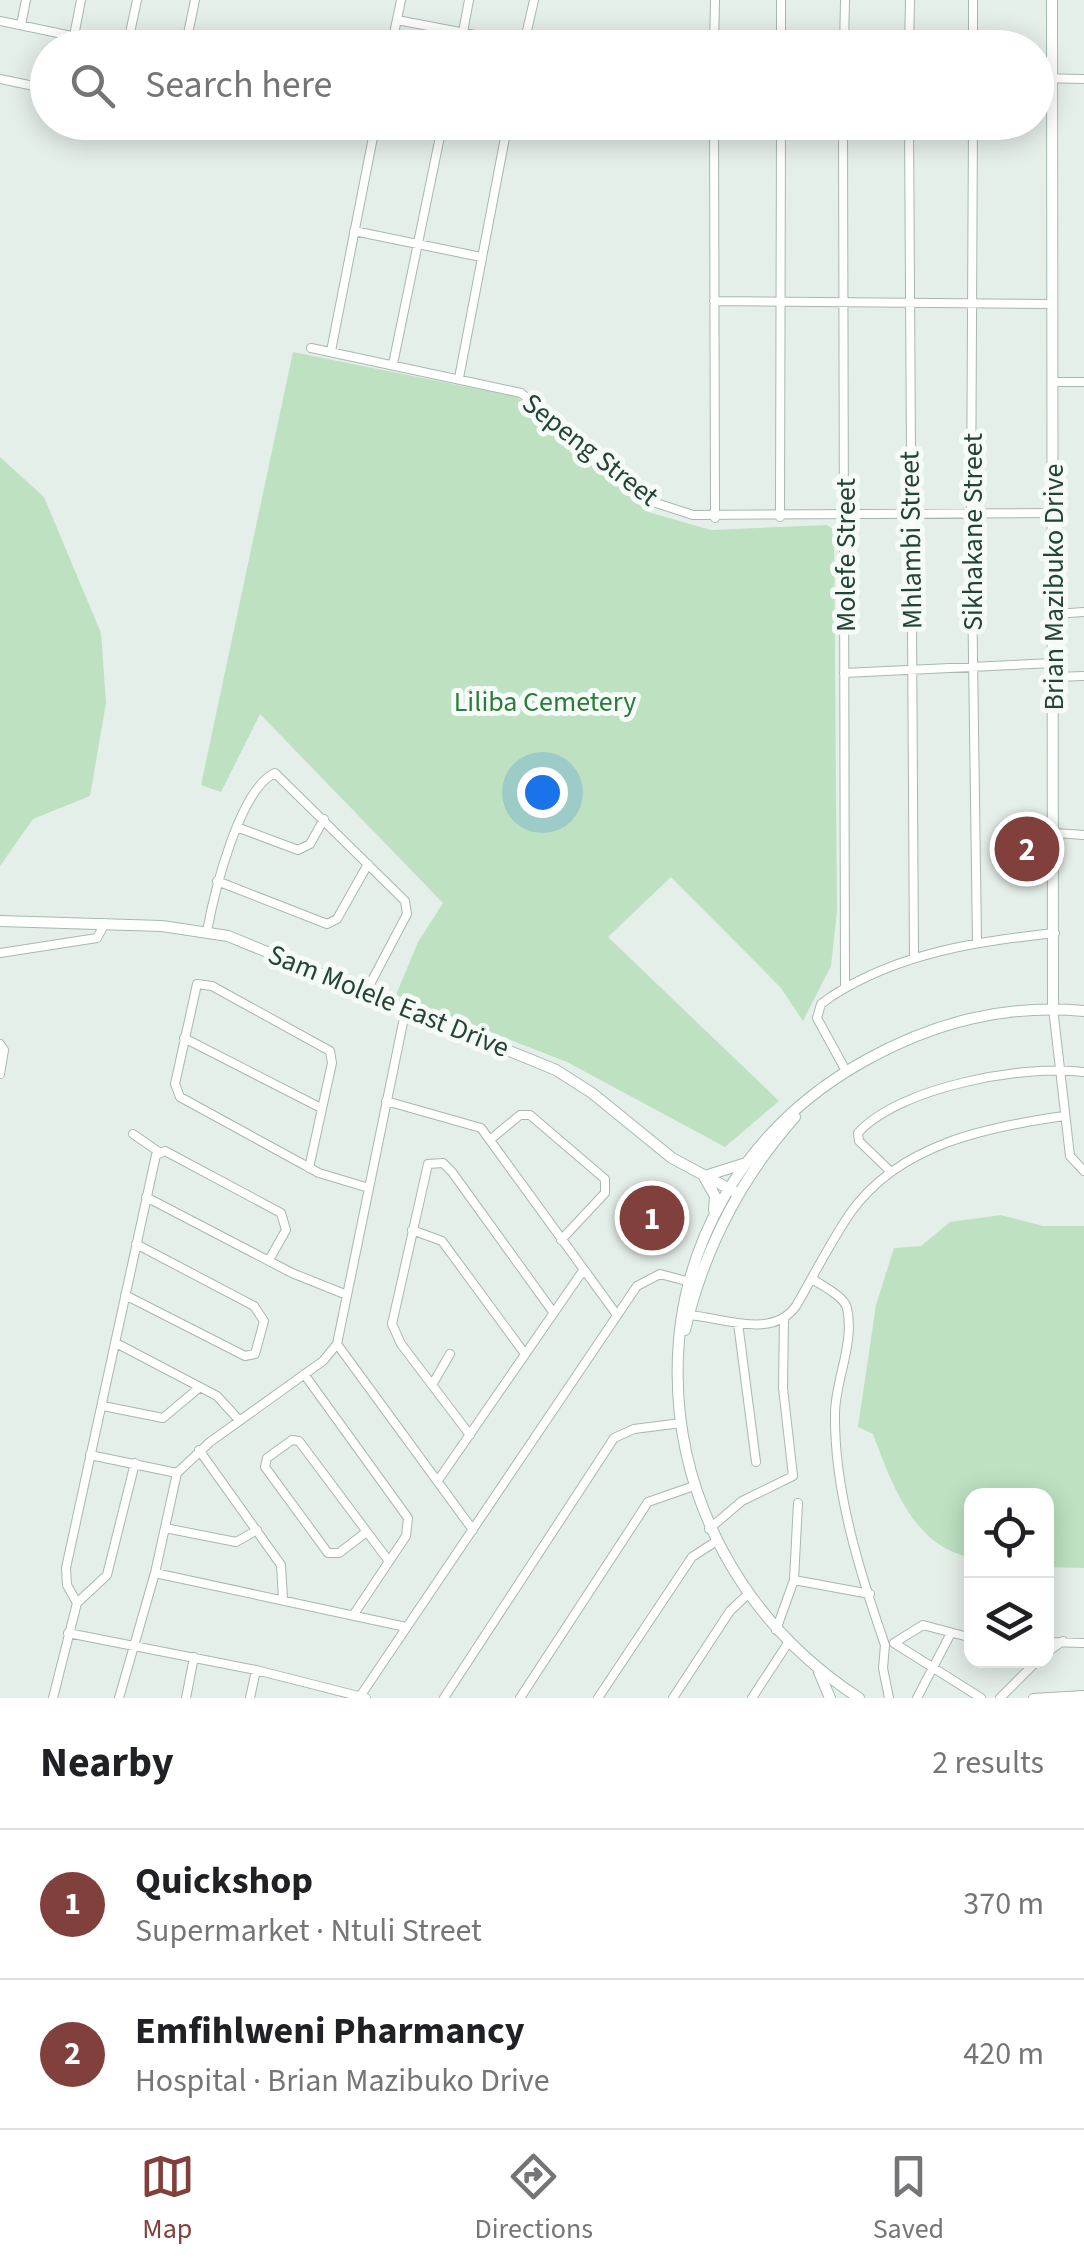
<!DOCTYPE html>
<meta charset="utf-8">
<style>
body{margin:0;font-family:"Source Sans 3",sans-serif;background:#f2f2f2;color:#202124}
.controls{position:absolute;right:30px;bottom:30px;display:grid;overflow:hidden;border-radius:20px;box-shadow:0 5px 25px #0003}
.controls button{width:90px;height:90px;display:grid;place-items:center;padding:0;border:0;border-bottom:2px solid #e0e0e0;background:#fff;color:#202124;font:50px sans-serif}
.you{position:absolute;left:542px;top:792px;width:35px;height:35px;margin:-25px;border:8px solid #fff;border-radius:50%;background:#1a73e8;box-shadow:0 0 0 15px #1a73e833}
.badge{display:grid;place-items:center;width:65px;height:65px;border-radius:50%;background:#82403c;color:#fff;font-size:32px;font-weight:700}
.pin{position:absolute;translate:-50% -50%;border:5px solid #fff;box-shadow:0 2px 10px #0006}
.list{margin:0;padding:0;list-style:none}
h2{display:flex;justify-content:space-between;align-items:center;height:130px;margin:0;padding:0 40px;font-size:42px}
h2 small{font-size:32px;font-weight:400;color:#757577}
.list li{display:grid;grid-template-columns:65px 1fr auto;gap:30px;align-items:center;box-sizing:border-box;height:150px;padding:0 40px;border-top:2px solid #e0e0e0}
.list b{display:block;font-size:38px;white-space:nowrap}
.list p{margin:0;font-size:32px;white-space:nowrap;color:#757577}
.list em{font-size:32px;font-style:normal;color:#757577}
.icon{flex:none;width:55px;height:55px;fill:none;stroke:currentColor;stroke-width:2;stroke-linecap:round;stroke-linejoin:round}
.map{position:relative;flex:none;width:1084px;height:1698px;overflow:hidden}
.search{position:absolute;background:#fff;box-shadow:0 5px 25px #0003;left:30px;right:30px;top:30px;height:110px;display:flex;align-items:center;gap:25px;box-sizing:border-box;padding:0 35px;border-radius:55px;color:#757577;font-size:38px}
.sheet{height:430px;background:#fff}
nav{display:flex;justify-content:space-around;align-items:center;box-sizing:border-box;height:140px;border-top:2px solid #e0e0e0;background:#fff;font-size:28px;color:#757577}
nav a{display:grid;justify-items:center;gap:5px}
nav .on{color:#82403c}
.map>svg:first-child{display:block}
.green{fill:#bde1c1}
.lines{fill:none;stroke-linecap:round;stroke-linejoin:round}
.street-casing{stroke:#a7b8af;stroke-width:10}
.secondary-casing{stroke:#a3bbaf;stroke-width:12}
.street{stroke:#fff;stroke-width:8}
.secondary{stroke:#fff;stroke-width:10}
.labels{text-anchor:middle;stroke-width:10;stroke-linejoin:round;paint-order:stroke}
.street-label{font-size:28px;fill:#234335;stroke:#f6fbf8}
.park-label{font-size:28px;fill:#2a7c3c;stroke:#f6fbf8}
</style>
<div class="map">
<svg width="1084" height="1698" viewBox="0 0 1084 1698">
<rect width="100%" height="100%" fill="#e5efe9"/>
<!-- green -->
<path class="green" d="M 293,352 L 517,397 L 648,512 L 711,530 L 827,525 L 834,530 L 837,911 L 831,966 L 803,1021 L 781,988 L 671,877 L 608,937 L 779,1101 L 725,1147 L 567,1062 L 396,995 L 418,942 L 443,903 L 260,714 L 221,792 L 201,785 Z
M 0,457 L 44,497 L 101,633 L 106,703 L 90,796 L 33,819 L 0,866 Z
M 1001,1215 L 1043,1226 L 1084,1226 L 1084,1568 L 1047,1567 L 1046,1496 L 972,1496 L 971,1557 C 914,1548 891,1482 873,1434 L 858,1427 L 876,1305 L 894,1248 L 921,1246 L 950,1222 Z"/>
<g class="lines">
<defs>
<path id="street" d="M 781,0 L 781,48
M 397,20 L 543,48
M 0,21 L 129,48
M 21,25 L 26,0
M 74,36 L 81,0
M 524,44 L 534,0
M 127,47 L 137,0
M 185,48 L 195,0
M 391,48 L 401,0
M 460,48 L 469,0
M 714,48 L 715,0
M 844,48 L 845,0
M 909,48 L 910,0
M 973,48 L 973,0
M 1036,78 L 1084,79
M 0,79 L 48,89
M 714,122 L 715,518
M 843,122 L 845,987
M 909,122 L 914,958
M 973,122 L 971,515 L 977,941
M 354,231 L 481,257
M 714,301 L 1052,304
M 311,348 L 521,393 L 653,502 L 693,515 L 1053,513
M 331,351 L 376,122
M 393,364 L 443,122
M 459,378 L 508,122
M 1052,382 L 1084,382
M 780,517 L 781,122
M 1055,614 L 1084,612
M 844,673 L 1054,663
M 1054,677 L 1084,676
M 239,828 L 298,850 L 310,844 L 324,819
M 1055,833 L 1084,835
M 217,881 L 327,924 L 337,919 L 368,864
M 207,931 C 214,894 239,789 275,773 L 405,901 L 407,914 L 367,990
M 0,953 L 97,938 L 105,923
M 1053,1008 L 1070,1156 L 1084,1171
M 184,1038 L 321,1108
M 0,1044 L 4,1050 L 0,1074
M 846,1071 L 817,1018 L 821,1004 L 832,996 C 899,953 978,941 1055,933
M 386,1101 L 481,1128 L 617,1315
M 133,1134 L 159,1152
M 491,1139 L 520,1115 L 530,1115 L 605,1179 L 605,1193 L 561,1240
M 309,1168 L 332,1063 L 330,1051 L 212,986 L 197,984 L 175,1084 L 180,1097 L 319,1173 L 369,1188
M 891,1172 L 859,1141 L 858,1133 C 899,1087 1025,1064 1084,1072
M 146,1197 L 292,1273 L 347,1295
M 412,1230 L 442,1241 L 525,1354
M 813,1279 C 822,1286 844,1296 847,1308 C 855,1344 835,1380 835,1414 C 834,1491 860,1573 885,1645 L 883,1668 L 889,1698
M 125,1295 L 245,1356 L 255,1354 L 264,1321 L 254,1306 L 136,1244
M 688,1315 C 722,1317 772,1340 796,1306 C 814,1275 831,1241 851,1212 C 900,1144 987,1127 1064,1116
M 738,1323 L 756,1462
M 116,1343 L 217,1396 L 239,1420
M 337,1344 L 473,1530
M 304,1374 L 408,1518 L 406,1536 L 354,1614
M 432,1385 L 450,1354
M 103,1406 L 163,1418 L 200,1387
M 470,1435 L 401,1344 L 392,1324 L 428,1164 L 443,1163 L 452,1172 L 553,1312
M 199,1450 L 281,1565 L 283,1599
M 90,1455 L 177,1473
M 439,1479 L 582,1272
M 165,1528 L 236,1542 L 257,1530
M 709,1529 L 742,1501 L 793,1476 L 783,1388 L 784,1318
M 365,1533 L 339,1553 L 328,1553 L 265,1467 L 267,1458 L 292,1440 L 299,1441 L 388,1560
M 155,1573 L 406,1627
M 794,1580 L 870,1594
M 77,1603 L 107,1575 L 135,1463
M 972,1604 L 972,1615
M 776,1630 L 794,1580 L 798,1503
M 68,1633 L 256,1670 L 366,1698
M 1046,1642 L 1084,1643
M 894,1643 L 981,1698
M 894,1643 L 923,1625 L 972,1638
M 1046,1653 L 1063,1641
M 361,1695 L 637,1286 L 660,1274 L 694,1283
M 53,1698 L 77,1603 L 67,1585 L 66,1568 L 156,1155 L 165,1151 L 281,1213 L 286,1230 L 269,1260
M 119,1698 L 155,1573 L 177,1473 L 210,1442 L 323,1361 L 337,1344 L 406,1008
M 186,1698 L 194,1657
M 250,1698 L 256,1670
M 444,1698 L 614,1438 L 634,1429 L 681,1423
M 520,1698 L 648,1502 L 694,1486
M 598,1698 L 692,1557 L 715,1542
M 673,1698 L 730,1611 L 747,1595
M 752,1698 L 788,1643
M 917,1698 L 950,1635
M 1000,1698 L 1038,1660
M 1033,1698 L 1084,1695"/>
<path id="secondary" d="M 1052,0 L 1053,1008
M 0,921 L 162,926 L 228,936 L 556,1070 L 592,1093 L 672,1158 L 737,1193
M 703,1175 L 715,1196 L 714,1210
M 708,1175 L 743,1164
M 685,1330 C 704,1249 739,1180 795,1117
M 819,1672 L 830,1698
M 859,1698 C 622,1544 610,1202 866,1060 C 935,1022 1005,1004 1084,1011"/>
</defs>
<!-- street casing -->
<use href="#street" class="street-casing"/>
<!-- secondary casing -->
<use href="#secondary" class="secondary-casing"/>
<!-- street -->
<use href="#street" class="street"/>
<!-- secondary -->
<use href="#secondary" class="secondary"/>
</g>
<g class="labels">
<!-- street labels -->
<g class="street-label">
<text transform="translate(591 449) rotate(38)" y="10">Sepeng Street</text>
<text transform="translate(972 532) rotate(-90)" y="10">Sikhakane Street</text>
<text transform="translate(910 540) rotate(-91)" y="10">Mhlambi Street</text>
<text transform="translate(845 555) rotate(-90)" y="10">Molefe Street</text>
<text transform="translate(1053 587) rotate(-90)" y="10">Brian Mazibuko Drive</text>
<text transform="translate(389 1000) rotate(22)" y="10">Sam Molele East Drive</text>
</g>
<!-- park labels -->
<g class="park-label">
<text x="545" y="711">Liliba Cemetery</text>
</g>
</g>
</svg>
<div class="controls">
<button><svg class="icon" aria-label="locate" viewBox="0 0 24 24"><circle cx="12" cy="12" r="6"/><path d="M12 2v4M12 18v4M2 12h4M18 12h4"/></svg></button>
<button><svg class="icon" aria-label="layers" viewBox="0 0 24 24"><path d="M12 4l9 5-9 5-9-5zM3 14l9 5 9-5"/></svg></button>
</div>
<div class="you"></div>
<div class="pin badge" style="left:652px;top:1218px">1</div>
<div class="pin badge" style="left:1027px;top:849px">2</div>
<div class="search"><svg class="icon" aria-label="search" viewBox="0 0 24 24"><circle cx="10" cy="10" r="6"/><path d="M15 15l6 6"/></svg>Search here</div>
</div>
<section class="sheet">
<h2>Nearby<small>2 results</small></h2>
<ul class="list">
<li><span class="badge">1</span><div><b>Quickshop</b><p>Supermarket · Ntuli Street</p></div><em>370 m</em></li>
<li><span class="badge">2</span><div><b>Emfihlweni Pharmancy</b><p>Hospital · Brian Mazibuko Drive</p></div><em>420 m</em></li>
</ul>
</section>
<nav>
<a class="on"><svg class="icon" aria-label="map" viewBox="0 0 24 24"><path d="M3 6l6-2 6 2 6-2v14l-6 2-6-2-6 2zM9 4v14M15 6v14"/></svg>Map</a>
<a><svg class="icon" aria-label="directions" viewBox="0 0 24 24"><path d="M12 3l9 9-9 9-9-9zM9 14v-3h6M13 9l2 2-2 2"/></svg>Directions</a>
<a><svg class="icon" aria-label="saved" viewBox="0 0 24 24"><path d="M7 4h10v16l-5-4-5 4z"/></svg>Saved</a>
</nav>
